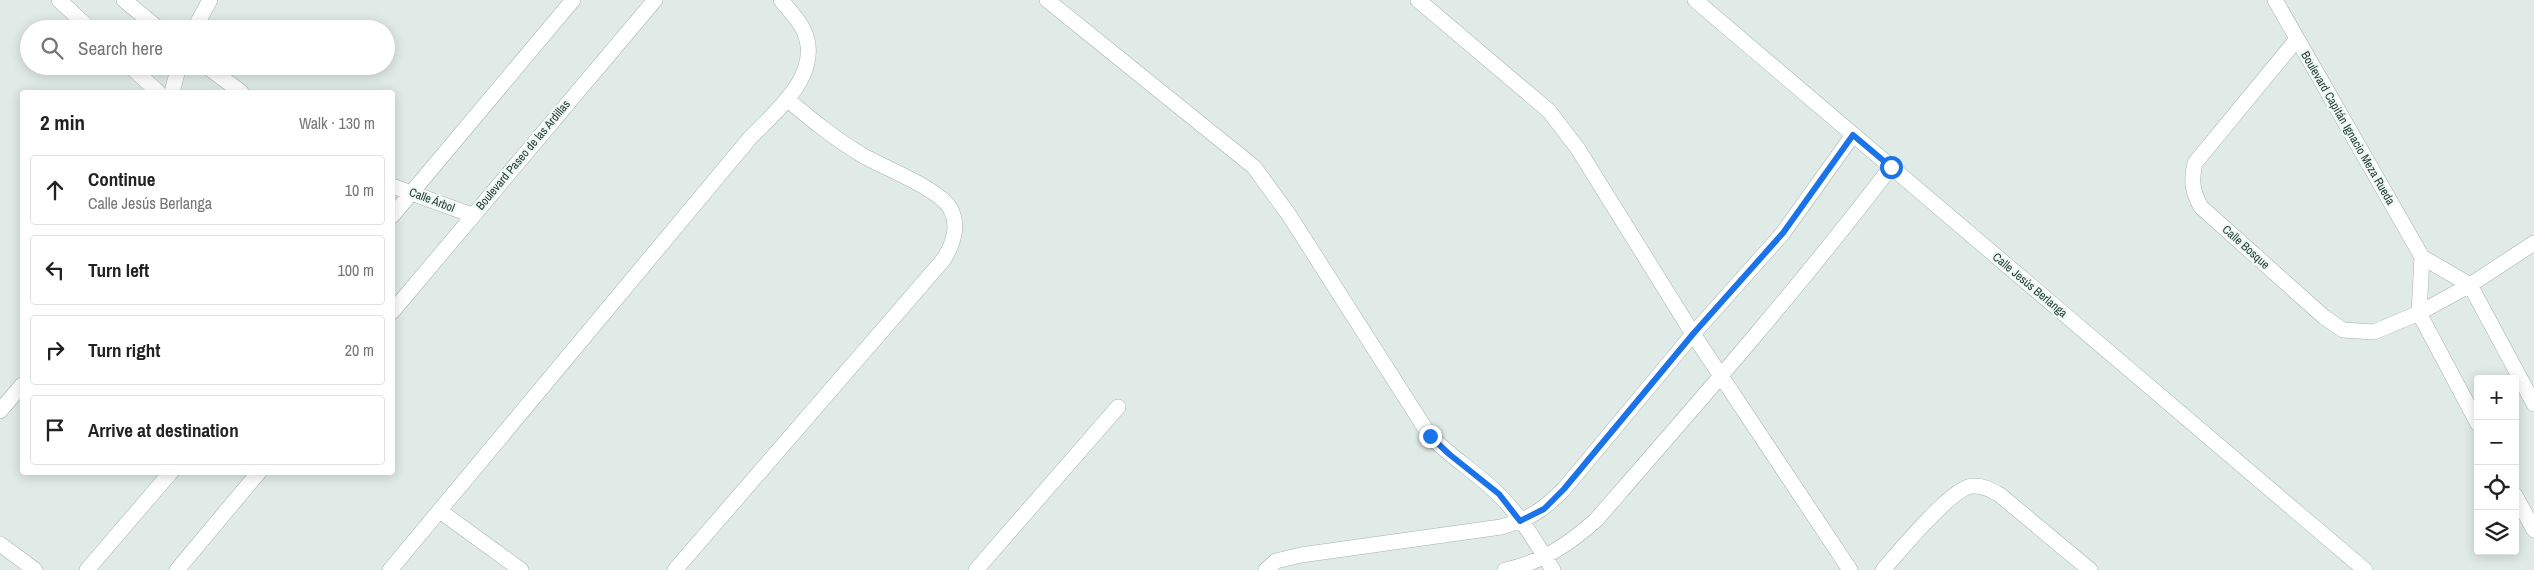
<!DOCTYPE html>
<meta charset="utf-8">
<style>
body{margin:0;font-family:"Archivo Narrow",sans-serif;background:#f2f2f2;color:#222}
.controls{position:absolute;right:15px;bottom:15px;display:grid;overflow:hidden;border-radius:5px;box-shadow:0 2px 12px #0003}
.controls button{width:45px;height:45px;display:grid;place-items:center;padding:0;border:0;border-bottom:1px solid #e0e0e0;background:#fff;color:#222;font:25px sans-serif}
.stop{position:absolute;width:15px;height:15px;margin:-11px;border:4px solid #1a73e8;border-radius:50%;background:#fff}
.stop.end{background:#1a73e8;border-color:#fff;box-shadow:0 1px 5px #0008}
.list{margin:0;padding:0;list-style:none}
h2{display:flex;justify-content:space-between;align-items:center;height:65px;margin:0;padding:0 20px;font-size:21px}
h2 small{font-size:16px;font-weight:400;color:#767676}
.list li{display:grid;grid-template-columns:32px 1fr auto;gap:15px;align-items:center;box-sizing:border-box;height:70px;margin:0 10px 10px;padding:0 10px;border:1px solid #e0e0e0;border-radius:5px}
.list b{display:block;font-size:19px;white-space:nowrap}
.list p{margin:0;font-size:16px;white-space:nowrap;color:#767676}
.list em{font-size:16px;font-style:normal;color:#767676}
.icon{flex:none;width:28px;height:28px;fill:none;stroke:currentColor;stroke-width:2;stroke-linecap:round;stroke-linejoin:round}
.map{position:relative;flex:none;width:2534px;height:570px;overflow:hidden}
.search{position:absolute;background:#fff;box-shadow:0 2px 12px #0003;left:20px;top:20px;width:375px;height:55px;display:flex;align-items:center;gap:12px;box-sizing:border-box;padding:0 18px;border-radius:28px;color:#767676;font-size:19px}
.panel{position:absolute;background:#fff;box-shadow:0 2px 12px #0003;left:20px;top:90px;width:375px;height:385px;border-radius:5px}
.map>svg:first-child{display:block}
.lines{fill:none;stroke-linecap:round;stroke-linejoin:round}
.street-casing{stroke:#a3b3ae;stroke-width:16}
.secondary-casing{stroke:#9eb7af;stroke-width:16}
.street{stroke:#fff;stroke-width:15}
.secondary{stroke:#fff;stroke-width:15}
.route{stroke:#1a73e8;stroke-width:6}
.labels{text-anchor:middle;stroke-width:4.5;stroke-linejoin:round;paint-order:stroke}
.street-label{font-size:12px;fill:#203c36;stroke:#f0f8f4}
</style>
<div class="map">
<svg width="2534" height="570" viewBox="0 0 2534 570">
<rect width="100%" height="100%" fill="#e0ebe7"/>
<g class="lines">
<defs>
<path id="street" d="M 59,0 L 90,29
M 124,0 L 159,29
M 1047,0 L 1254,167 L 1289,215 L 1430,436 C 1451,457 1477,473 1498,494 C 1520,515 1537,544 1553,570
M 1418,0 L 1549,111 L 1578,149 L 1693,334 L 1850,570
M 2275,0 L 2422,257 L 2470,285 L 2534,404
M 194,29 L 210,0
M 2297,39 L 2195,163 C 2191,180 2192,191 2201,207 L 2324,317 L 2343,330 L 2374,332 L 2419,313 L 2470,285 L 2534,243
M 130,66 L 158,92
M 206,66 L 241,92
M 172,92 L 179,66
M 392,186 L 472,215
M 392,216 L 573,0
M 2422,257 L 2419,313 L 2478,424
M 392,312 L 655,0
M 0,411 L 22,385
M 2515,495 L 2534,530
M 440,511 L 521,570
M 0,544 L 35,570
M 87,570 L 171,472
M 177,570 L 259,472
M 390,570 L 750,138 C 776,111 823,74 804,31 C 799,20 789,10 781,0
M 675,570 L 944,259 C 953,244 960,226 950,208 C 938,188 884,168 862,155 C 835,139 812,120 788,100
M 976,570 L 1118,407
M 1266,570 L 1276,561 L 1301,555 L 1501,527 C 1531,518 1542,511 1564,489 L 1693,334 L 1783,233 L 1853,135
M 1505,570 C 1541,563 1569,544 1596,520 C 1697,404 1798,289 1891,167
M 1883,570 C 1898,553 1951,488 1972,486 C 1983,485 1991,490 2000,495 L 2090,570"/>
<path id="secondary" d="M 1695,0 L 2365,570"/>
</defs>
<!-- street casing -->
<use href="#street" class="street-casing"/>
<!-- secondary casing -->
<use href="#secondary" class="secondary-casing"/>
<!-- street -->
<use href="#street" class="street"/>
<!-- secondary -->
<use href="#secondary" class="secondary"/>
</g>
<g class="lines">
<!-- route -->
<path class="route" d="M 1430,436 L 1449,454 L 1499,494 L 1520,521 L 1544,509 L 1564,489 L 1693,334 L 1783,233 L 1853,135 L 1891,167"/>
</g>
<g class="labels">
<!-- street labels -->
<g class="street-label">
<text transform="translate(2348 128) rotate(60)" y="4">Boulevard Capitán Ignacio Meza Rueda</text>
<text transform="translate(523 155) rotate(-50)" y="4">Boulevard Paseo de las Ardillas</text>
<text transform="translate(432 200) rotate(21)" y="4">Calle Árbol</text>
<text transform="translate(2246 247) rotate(42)" y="4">Calle Bosque</text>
<text transform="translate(2030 285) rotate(40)" y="4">Calle Jesús Berlanga</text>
</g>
</g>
</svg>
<div class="controls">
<button>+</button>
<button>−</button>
<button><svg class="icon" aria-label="locate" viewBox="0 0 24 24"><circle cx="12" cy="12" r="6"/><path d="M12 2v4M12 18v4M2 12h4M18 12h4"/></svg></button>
<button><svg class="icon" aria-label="layers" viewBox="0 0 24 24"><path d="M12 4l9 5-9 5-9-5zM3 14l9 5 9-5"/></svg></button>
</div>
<div class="stop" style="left:1891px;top:167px"></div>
<div class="stop end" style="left:1430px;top:436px"></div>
<div class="search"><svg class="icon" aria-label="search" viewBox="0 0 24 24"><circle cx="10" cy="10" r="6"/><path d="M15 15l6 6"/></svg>Search here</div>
<section class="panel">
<h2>2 min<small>Walk · 130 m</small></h2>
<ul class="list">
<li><svg class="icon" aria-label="ahead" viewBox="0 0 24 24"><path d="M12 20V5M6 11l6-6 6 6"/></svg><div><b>Continue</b><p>Calle Jesús Berlanga</p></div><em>10 m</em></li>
<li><svg class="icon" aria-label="left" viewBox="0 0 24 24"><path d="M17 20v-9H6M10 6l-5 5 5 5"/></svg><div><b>Turn left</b></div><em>100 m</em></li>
<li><svg class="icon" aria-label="right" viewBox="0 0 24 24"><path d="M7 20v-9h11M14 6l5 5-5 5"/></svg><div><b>Turn right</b></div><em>20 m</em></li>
<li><svg class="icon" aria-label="arrive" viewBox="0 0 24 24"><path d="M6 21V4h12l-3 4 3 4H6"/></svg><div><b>Arrive at destination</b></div></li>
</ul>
</section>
</div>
